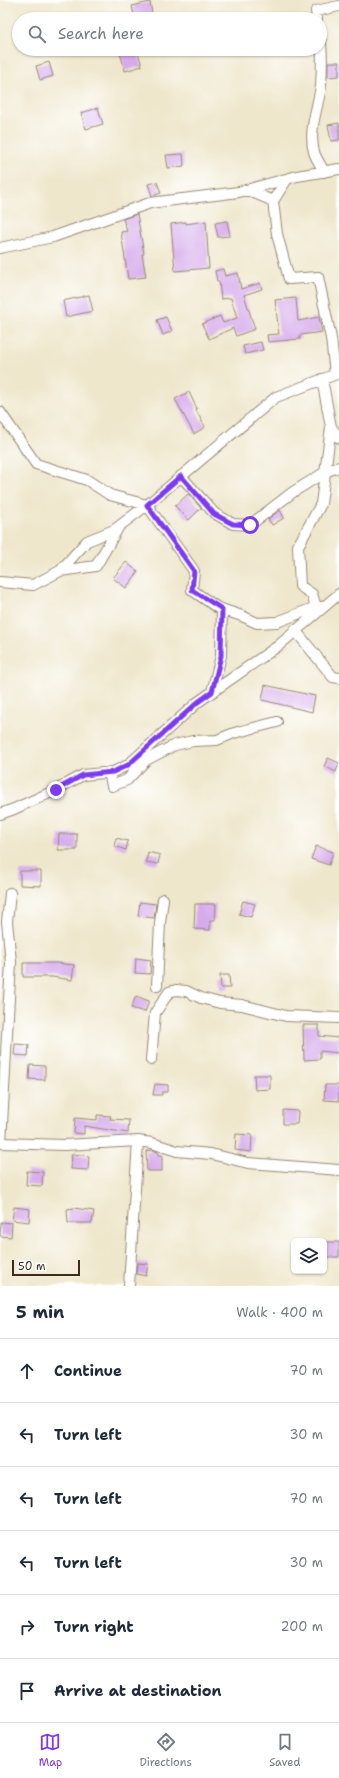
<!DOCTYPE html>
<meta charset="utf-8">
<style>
body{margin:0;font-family:"Shantell Sans",sans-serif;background:#f6f6f7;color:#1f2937}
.controls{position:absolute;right:12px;bottom:12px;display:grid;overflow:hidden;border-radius:6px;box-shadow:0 1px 3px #0004}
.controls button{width:36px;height:36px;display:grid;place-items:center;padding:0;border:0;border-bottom:1px solid #e0e1e3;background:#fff;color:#1f2937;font:20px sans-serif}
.scale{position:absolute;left:12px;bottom:10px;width:68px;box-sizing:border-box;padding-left:4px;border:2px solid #3b2a1e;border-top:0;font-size:11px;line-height:14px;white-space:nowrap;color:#3b2a1e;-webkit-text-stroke:3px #fff;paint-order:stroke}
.stop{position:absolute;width:12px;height:12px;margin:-9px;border:3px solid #7c3aed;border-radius:50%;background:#fff}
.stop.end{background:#7c3aed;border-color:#fff;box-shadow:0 1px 4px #0008}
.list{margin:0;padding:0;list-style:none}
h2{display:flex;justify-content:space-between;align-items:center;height:52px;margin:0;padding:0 16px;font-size:17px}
h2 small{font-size:13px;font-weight:400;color:#747a83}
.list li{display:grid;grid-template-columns:26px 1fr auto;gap:12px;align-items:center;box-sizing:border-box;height:64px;padding:0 16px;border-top:1px solid #e0e1e3}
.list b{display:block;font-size:15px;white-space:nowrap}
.list em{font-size:13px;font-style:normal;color:#747a83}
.icon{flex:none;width:22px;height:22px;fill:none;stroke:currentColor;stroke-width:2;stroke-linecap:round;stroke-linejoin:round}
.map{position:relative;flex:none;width:339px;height:1286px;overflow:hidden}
.search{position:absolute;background:#fff;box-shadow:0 1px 3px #0004;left:12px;right:12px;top:12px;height:44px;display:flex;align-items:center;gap:10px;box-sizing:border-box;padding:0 14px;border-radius:22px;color:#747a83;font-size:15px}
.sheet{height:436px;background:#fff}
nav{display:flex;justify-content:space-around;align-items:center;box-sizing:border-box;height:56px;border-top:1px solid #e0e1e3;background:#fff;font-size:11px;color:#747a83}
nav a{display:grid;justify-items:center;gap:2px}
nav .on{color:#7c3aed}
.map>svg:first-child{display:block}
.building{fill:#d6abeb}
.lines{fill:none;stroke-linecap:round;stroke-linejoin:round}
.minor-casing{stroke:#958875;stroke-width:12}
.minor{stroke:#fff;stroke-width:10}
.route{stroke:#7c3aed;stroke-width:5}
</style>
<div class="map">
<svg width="339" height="1286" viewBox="0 0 339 1286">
<rect width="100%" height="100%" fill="#fff"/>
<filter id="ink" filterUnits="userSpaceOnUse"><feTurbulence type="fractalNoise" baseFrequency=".025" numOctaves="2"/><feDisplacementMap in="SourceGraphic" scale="8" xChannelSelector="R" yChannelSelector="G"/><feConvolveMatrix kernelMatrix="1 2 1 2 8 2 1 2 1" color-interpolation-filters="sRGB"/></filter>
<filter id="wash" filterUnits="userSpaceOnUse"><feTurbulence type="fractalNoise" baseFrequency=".012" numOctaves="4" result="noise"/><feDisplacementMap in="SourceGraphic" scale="16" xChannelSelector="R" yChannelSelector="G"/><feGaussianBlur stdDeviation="0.9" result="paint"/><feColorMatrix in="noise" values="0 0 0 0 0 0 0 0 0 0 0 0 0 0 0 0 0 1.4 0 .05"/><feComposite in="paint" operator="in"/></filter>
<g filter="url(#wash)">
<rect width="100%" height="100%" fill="#efe7cc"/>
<g id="blocks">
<!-- building -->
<path class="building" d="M 150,2 L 153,19 L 135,19 L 132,6 Z
M 119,49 L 137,49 L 142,66 L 125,71 Z
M 49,62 L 53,76 L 40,80 L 36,66 Z
M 328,62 L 339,62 L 339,76 L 328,77 Z
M 98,108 L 103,124 L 86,129 L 81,113 Z
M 339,123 L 339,140 L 331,141 L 328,125 Z
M 183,154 L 184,166 L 168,168 L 166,155 Z
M 157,182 L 161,193 L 152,196 L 148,184 Z
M 137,214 L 144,254 L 142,254 L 146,277 L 128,279 L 121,232 L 127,231 L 123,219 Z
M 206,221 L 209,268 L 175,271 L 171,224 L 186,222 L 186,224 Z
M 227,221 L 230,236 L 218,237 L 215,223 Z
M 223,269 L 225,276 L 238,273 L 241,289 L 260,283 L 262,289 L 244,295 L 255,329 L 236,336 L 233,328 L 209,339 L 202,324 L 220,316 L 223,323 L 237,318 L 231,298 L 221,299 L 219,281 L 217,281 L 215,271 Z
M 89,295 L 93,311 L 66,317 L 63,301 Z
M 296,298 L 298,321 L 319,317 L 322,332 L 300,335 L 300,339 L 268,342 L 267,335 L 279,334 L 275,300 Z
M 166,317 L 172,331 L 163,335 L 157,320 Z
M 261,342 L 263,350 L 245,354 L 243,346 Z
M 189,392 L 197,409 L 196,410 L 205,427 L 194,434 L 175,399 Z
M 188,494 L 201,508 L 189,520 L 175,506 Z
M 280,510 L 284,518 L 272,525 L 268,519 Z
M 126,562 L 138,572 L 126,588 L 113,578 Z
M 265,685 L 315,696 L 312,712 L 262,700 Z
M 328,758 L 339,763 L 336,772 L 324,766 Z
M 59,834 L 77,834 L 77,850 L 58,850 Z
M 116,838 L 128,841 L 126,850 L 114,846 Z
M 316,846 L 333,852 L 329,865 L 311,859 Z
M 148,852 L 160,855 L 158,864 L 146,862 Z
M 20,871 L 41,871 L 41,886 L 20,885 Z
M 243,901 L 255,904 L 251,917 L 239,914 Z
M 140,902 L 156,904 L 154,918 L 138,916 Z
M 195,904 L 216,904 L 215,920 L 210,920 L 210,930 L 194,929 Z
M 136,958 L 151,960 L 150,974 L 135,973 Z
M 23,963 L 56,963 L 74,965 L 72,980 L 52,977 L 23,977 Z
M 220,975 L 229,975 L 230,988 L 221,988 Z
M 136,996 L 149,1001 L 145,1012 L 131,1008 Z
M 303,1025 L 319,1025 L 319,1036 L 339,1038 L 339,1053 L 320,1051 L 320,1059 L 304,1060 Z
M 15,1044 L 29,1045 L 28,1056 L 14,1055 Z
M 30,1065 L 45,1066 L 45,1080 L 29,1079 Z
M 254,1075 L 270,1075 L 270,1089 L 255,1090 Z
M 155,1084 L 168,1085 L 168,1092 L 162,1092 L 162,1095 L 153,1095 Z
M 325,1085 L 339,1085 L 339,1101 L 324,1100 Z
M 283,1110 L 298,1111 L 297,1124 L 283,1124 Z
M 97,1115 L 111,1116 L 110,1119 L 129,1120 L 128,1133 L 84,1126 L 84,1134 L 74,1133 L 75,1118 L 97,1120 Z
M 236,1134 L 252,1135 L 251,1152 L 235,1150 Z
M 153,1150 L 158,1152 L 158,1155 L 162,1155 L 162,1171 L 147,1171 L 146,1151 Z
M 72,1154 L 89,1156 L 88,1170 L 71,1169 Z
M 27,1171 L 43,1172 L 42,1186 L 26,1185 Z
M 14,1207 L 30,1209 L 29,1222 L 12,1220 Z
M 74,1208 L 94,1211 L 92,1223 L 68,1223 L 67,1209 Z
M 1,1222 L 12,1223 L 11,1237 L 0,1236 Z
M 324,1242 L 339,1242 L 339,1257 L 324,1257 Z
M 137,1263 L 148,1264 L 146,1276 L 136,1274 Z"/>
</g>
</g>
<g filter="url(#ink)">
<use href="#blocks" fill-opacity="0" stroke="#958875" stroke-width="1"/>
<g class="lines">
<defs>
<path id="minor" d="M 317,19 L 316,11 L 339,6
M 320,37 C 323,52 322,70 321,86 C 318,107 308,131 314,152 C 316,159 321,165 324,172
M 287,179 L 273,201 L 277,234 L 289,279 L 318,277 L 331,338 L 335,374
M 247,190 L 273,201
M 0,248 L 53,237 L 150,203 L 239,192 L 297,176 L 339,169
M 322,379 L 331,427 L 339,438
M 0,412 L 36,464 L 87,480 L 110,495 L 147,505 L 194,571 L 192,590 L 218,608 L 242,616 L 257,623 L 277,622 L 316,607 L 323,607
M 181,476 L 214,513 L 233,524 L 250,525 L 293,492 L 327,471 L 339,467
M 60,571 L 96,566 L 118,528
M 0,582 L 33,585 L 60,571 L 87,541 L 114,530 L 147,505 L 276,397 L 339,373
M 316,607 L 312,594 L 300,586 L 298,546 L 321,504 L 331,427
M 295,630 L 333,677 L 339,678
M 212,692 L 221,656 L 222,609
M 109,772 L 112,786 L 127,780 L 146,760 L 175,745 L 193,741 L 217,740 L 234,733 L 277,722
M 0,814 L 14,809 L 56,790 L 83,775 L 113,772 L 128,765 L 198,702 L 278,646 L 339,594
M 157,986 L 160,923 L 163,899
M 151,1060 L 155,1013 L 169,992 L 176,990 L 186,991 L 201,998 L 220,1003 L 242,1005 L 286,1016 L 339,1018
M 0,1143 L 64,1145 L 138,1141 L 152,1143 L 177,1151 L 211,1154 L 248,1163 L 339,1170
M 1,1143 L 11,962 L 7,922 L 10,893
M 129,1286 L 138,1141"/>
</defs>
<!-- minor casing -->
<use href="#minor" class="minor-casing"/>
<!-- minor -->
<use href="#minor" class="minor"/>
</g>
</g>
<g class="lines" filter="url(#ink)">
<!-- route -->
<path class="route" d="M 56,790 L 83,775 L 113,772 L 128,765 L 198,702 L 212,692 L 221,656 L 222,609 L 192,590 L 194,571 L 147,505 L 181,476 L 214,514 L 233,524 L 250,525"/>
</g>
</svg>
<div class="controls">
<button><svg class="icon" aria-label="layers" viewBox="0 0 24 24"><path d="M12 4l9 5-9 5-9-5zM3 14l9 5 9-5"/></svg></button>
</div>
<div class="scale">50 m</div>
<div class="stop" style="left:250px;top:525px"></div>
<div class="stop end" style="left:56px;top:790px"></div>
<div class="search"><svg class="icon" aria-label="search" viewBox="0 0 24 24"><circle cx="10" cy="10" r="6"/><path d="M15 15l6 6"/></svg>Search here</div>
</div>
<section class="sheet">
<h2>5 min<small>Walk · 400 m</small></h2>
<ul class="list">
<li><svg class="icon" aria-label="ahead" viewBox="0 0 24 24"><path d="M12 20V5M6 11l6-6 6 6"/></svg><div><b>Continue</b></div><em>70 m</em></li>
<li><svg class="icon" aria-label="left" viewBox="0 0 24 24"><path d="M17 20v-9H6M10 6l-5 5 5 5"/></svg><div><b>Turn left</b></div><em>30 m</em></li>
<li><svg class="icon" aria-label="left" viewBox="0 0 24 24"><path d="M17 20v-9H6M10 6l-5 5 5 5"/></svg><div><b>Turn left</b></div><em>70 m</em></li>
<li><svg class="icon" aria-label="left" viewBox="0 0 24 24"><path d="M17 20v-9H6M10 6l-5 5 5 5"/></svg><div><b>Turn left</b></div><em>30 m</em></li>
<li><svg class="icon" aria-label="right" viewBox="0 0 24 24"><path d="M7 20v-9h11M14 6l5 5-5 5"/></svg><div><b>Turn right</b></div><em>200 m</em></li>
<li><svg class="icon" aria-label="arrive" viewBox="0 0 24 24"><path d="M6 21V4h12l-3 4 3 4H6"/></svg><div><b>Arrive at destination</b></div></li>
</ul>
</section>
<nav>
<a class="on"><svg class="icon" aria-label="map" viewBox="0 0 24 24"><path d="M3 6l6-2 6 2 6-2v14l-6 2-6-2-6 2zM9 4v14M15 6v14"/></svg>Map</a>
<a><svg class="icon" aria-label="directions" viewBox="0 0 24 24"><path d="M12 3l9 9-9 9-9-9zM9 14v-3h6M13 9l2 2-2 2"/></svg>Directions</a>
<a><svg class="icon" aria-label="saved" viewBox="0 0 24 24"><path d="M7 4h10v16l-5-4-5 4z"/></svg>Saved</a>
</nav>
